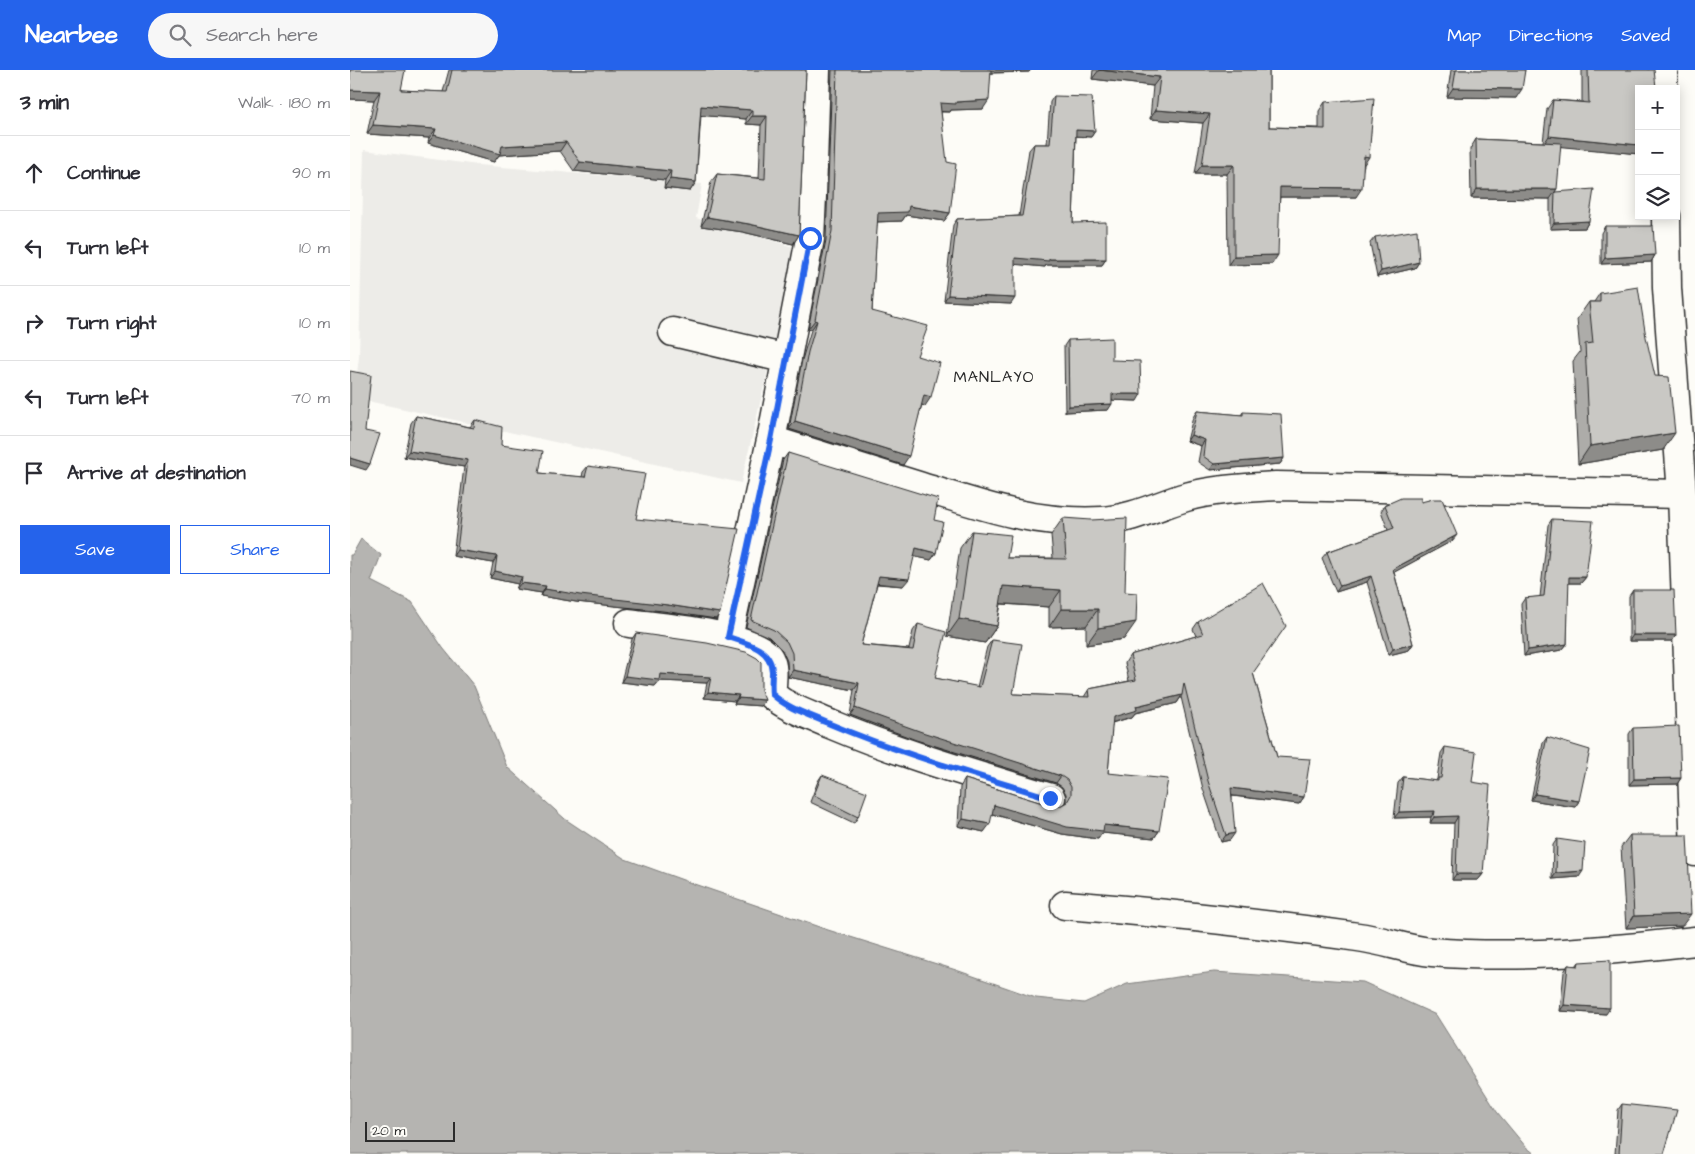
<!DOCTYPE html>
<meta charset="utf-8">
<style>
body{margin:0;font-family:"Architects Daughter",sans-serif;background:#f7f7f7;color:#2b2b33}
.controls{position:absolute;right:15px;top:15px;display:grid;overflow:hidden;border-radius:0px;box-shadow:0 2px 12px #0003}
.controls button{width:45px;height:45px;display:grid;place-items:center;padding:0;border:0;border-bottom:1px solid #e1e1e2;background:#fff;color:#2b2b33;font:25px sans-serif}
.scale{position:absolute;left:15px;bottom:12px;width:90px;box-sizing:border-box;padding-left:5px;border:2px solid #2b2b2b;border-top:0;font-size:14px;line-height:18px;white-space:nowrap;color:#2b2b2b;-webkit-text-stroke:4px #fdfcf7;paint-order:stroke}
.stop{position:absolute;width:15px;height:15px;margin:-11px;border:4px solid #2563eb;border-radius:50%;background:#fff}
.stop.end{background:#2563eb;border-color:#fff;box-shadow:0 1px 5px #0008}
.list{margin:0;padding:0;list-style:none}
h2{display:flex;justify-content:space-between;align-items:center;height:65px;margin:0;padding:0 20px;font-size:21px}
h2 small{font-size:16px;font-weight:400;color:#7c7c81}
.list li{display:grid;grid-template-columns:32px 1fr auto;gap:15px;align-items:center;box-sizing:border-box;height:75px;padding:0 20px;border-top:1px solid #e1e1e2}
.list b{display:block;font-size:19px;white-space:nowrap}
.list em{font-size:16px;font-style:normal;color:#7c7c81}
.actions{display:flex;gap:10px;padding:15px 20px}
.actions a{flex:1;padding:11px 0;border:1px solid #2563eb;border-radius:0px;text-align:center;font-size:18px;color:#2563eb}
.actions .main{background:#2563eb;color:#fff}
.icon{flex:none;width:28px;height:28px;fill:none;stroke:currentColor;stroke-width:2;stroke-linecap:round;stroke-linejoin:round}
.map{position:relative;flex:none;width:1345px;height:1084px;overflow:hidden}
header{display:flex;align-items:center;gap:30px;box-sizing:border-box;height:70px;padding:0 25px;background:#2563eb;color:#fff}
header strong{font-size:24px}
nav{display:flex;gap:28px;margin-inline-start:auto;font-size:18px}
.search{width:350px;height:45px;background:#f7f7f7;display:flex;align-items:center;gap:12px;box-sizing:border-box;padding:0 18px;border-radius:28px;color:#7c7c81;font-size:19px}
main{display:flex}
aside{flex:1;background:#fff}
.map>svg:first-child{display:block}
.built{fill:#edece8}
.water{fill:#b5b4b1;stroke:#7e7d7b}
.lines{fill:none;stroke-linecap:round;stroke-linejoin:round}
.minor-casing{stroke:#2b2b2b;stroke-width:31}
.minor{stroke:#fdfcf7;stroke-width:28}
.wall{fill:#adaca9;stroke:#2b2b2b}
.shaded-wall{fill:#8d8c89;stroke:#2b2b2b}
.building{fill:#c9c8c4;stroke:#2b2b2b}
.route{stroke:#2563eb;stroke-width:6}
.labels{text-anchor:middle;stroke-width:5;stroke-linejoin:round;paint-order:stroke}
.quarter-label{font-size:16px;letter-spacing:1px;fill:#2b2b2b;stroke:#fdfcf7}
</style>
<header>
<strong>Nearbee</strong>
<div class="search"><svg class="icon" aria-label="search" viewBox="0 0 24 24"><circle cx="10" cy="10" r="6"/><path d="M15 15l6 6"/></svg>Search here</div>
<nav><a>Map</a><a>Directions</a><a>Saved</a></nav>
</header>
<main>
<aside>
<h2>3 min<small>Walk · 180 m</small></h2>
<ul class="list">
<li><svg class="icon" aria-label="ahead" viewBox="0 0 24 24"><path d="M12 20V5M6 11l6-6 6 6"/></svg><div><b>Continue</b></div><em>90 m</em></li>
<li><svg class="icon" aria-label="left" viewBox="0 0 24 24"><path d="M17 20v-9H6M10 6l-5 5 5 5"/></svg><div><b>Turn left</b></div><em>10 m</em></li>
<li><svg class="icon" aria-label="right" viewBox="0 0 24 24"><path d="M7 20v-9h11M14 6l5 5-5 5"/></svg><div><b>Turn right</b></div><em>10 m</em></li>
<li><svg class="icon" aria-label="left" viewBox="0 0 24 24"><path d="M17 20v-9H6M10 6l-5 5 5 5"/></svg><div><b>Turn left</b></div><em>70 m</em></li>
<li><svg class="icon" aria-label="arrive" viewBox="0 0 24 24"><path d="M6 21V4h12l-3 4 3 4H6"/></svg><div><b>Arrive at destination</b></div></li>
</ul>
<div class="actions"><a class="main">Save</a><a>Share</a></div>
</aside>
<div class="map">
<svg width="1345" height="1084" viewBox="0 0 1345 1084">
<rect width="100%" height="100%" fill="#fdfcf7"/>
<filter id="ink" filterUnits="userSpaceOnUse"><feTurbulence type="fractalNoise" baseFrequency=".02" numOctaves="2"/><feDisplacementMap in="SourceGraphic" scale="10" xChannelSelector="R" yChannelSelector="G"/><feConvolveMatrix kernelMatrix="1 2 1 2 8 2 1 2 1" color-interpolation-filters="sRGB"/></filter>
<g filter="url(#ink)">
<!-- built -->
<path class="built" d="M 14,80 L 128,95 L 352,114 L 346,148 L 447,178 L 391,413 L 4,328 L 9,287 Z"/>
<!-- water -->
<path class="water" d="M 11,469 L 31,485 L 21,511 L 62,532 L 93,578 L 124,616 L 157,697 L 215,749 L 275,789 L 344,814 L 478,860 L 606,900 L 686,928 L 734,933 L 777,914 L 864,902 L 1013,912 L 1086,945 L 1147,1042 L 1176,1077 L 1185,1084 L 0,1084 L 0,485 L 2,485 Z"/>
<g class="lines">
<defs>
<path id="minor" d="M 1313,0 L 1313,19
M 1316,146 L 1317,218 L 1332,424 L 1345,782
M 323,262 L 437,289
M 421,370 C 470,385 520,401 569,416 C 632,436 686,455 753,451 C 782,449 809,435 836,427 C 865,419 896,418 926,416 L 1332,424
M 279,553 C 307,557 409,564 420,590 C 425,600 421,614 422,625 C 439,639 460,645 480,654 C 551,684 626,705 701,728
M 378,567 L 421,370 L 460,169 L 462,126 L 466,0
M 715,835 C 813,842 911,854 1008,867 C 1033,870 1057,880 1082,882 C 1170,889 1257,881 1345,871"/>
</defs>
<!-- minor casing -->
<use href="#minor" class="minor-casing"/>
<!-- minor -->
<use href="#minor" class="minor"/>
</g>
<!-- wall -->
<path class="wall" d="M 0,0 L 51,20 L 93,22 L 99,0 L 456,0 L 449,165 L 443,174 L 393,162 L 351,156 L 361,112 L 367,104 L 409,108 L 411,55 L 396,54 L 396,49 L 351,45 L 346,112 L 340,121 L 314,118 L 315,110 L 224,101 L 210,81 L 149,85 L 144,92 L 78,73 L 79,68 L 17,64 L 24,30 L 0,29 Z
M 482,0 L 681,0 L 679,2 L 641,3 L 633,39 L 601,40 L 600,42 L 591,42 L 600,143 L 594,151 L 556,145 L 552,151 L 527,152 L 522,241 L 567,286 L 575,336 L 572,335 L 553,395 L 439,359 L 452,290 L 461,260 L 458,259 L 476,170 Z
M 743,0 L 919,0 L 919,57 L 969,58 L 969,41 L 975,32 L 1014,95 L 1006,127 L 930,127 L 922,194 L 878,195 L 877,104 L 845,104 L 853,53 L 800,49 L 803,16 L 742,9 Z
M 1101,0 L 1175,0 L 1166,28 L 1097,27 Z
M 1232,0 L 1304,0 L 1289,19 L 1289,84 L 1210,76 L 1205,122 L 1239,151 L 1235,158 L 1200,159 L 1200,129 L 1121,128 L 1120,79 L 1126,69 L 1193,72 L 1197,39 L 1203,30 L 1232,32 Z
M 704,26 L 745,61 L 741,67 L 726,66 L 723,153 L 756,189 L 752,195 L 696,195 L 695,197 L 665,194 L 661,234 L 594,231 L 603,155 L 607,149 L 669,146 L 679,80 L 684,74 L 697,74 L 700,32 Z
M 1255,156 L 1305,185 L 1301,192 L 1251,194 L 1251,163 Z
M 1025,167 L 1069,192 L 1065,198 L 1027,207 L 1020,173 Z
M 1250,223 L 1313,380 L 1228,394 L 1223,291 L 1230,282 L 1227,249 L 1239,232 L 1244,232 Z
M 718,270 L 762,290 L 787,331 L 762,330 L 758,340 L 715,342 L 714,276 Z
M 847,341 L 891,345 L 893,342 L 934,388 L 930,394 L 860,400 L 848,392 L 851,376 L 837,371 L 843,347 Z
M 66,346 L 120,357 L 125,350 L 151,375 L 189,403 L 232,407 L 233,402 L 238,396 L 370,543 L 366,549 L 313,541 L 226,532 L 191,526 L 192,523 L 166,519 L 168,514 L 140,508 L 143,493 L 103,486 L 114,397 L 54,387 L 61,353 Z
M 438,383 L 584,450 L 586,483 L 581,490 L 564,486 L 553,516 L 527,514 L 511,575 L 559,579 L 563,561 L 568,554 L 585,608 L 627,617 L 637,577 L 642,570 L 663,624 L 734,627 L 739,619 L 779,611 L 775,593 L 780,585 L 846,566 L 843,559 L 848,552 L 903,603 L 927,687 L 954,727 L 949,734 L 882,726 L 880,770 L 871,772 L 853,719 L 831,627 L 827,633 L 785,643 L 782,647 L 762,653 L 758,703 L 809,761 L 804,768 L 752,763 L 748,769 L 712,764 L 642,744 L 634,762 L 608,756 L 610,717 L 615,709 L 702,736 L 710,736 L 716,732 L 716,724 L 712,717 L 706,713 L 566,670 L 500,645 L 504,620 L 438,607 L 437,591 L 432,580 L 419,567 L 396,557 L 433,390 Z
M 1071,432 L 1102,471 L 1044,502 L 1063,574 L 1059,580 L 1039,585 L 1017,512 L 986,522 L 972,488 L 977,482 L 1038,460 L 1031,441 L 1035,435 Z
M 713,448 L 775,522 L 774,569 L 736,575 L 736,556 L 699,557 L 699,537 L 651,534 L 647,556 L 635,573 L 597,566 L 610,478 L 622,461 L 657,488 L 703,488 L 701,465 Z
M 1202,449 L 1236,507 L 1231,513 L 1218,513 L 1217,574 L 1212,580 L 1174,586 L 1171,534 L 1175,528 L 1190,527 L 1198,455 Z
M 1283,520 L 1326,565 L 1322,571 L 1279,571 L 1279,526 Z
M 286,563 L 411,636 L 384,634 L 385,631 L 354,628 L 357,613 L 309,611 L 305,616 L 271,612 L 282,569 Z
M 1283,658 L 1331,708 L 1327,714 L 1279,715 L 1279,664 Z
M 1197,667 L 1229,731 L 1225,737 L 1181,730 L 1193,673 Z
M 1095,677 L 1122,712 L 1133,804 L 1128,810 L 1102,810 L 1104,753 L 1080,753 L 1081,747 L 1044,748 L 1048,713 L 1053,707 L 1086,711 L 1087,709 L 1091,683 Z
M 472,705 L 508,747 L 504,753 L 460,732 L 468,711 Z
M 1280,765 L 1332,856 L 1276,858 L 1271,777 Z
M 1207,769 L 1229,807 L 1202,809 L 1203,775 Z
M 1229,892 L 1256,944 L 1210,941 L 1214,902 L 1218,895 L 1226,896 Z
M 1272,1034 L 1314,1084 L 1265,1084 L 1268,1040 Z"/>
<!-- shaded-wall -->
<path class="shaded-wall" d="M 637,0 L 681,0 L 679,2 L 635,3 Z
M 749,0 L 810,7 L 803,16 L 742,9 Z
M 1103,18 L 1172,19 L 1166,28 L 1097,27 Z
M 0,20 L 30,21 L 24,30 L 0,29 Z
M 639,30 L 633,39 L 601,40 L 600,42 L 584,41 L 590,33 Z
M 351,36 L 402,40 L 396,49 L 345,45 Z
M 806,40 L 860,44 L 853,53 L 800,49 Z
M 402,46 L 417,46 L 411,55 L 396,54 Z
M 23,55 L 86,59 L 79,68 L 17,64 Z
M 726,60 L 745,61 L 741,67 L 722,66 Z
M 84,65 L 152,76 L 216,72 L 210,81 L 149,85 L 144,92 L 78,73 Z
M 1199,66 L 1289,75 L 1289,84 L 1193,75 Z
M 1014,86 L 1019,87 L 1013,96 Z
M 230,92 L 321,101 L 315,110 L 224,101 Z
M 852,95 L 884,95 L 877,104 L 845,104 Z
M 320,109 L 346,112 L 340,121 L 314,118 Z
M 930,117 L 1012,118 L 1006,127 L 924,127 Z
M 1127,119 L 1207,119 L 1200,129 L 1121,128 Z
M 559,136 L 600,143 L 594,151 L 556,145 L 552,151 L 522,152 L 528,143 Z
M 357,147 L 399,154 L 449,165 L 443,174 L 393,162 L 351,156 Z
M 1239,151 L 1235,158 L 1200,159 L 1204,153 Z
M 928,185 L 922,194 L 878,195 L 884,186 Z
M 1305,185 L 1301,192 L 1251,194 L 1255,188 Z
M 665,188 L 699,189 L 756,189 L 752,195 L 696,195 L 695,197 L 661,194 Z
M 1069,192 L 1065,198 L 1027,207 L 1031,201 Z
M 598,225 L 665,228 L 661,234 L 594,231 Z
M 465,250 L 467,251 L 461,260 L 458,259 Z
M 762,324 L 791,324 L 787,331 L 758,330 Z
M 574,325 L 581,327 L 575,336 L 568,334 Z
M 762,334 L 758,340 L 715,342 L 719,336 Z
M 445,351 L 559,386 L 553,395 L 439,359 Z
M 1325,363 L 1313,380 L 1228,394 L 1240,376 Z
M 841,365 L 855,370 L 851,376 L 837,371 Z
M 59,381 L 118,390 L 114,397 L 54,387 Z
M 0,388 L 20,394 L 16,400 L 0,395 Z
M 934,388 L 930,394 L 860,400 L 864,394 Z
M 1107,465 L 1102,471 L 1039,505 L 1043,499 Z
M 566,478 L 586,483 L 581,490 L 561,486 Z
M 107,480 L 147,486 L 143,493 L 103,486 Z
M 145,501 L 172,507 L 168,514 L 140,508 Z
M 529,506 L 559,509 L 553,516 L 523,513 Z
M 1021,506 L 1017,512 L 986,522 L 990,516 Z
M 1219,507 L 1236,507 L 1231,513 L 1214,513 Z
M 171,513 L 196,516 L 192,523 L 166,519 Z
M 653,516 L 711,520 L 699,537 L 641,533 Z
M 195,519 L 318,535 L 370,543 L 366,549 L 313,541 L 226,532 L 191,526 Z
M 711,539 L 748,539 L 736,556 L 699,557 Z
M 609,549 L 647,556 L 635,573 L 597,566 Z
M 786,552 L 774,569 L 736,575 L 748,558 Z
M 1283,565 L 1326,565 L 1322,571 L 1279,571 Z
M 1063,574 L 1059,580 L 1039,585 L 1043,579 Z
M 1217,574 L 1212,580 L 1174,586 L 1178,580 Z
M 443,600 L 509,613 L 504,620 L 438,607 Z
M 310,604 L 361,607 L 357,613 L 309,611 L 305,616 L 271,612 L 275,606 Z
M 358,622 L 389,625 L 385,631 L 354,628 Z
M 832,625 L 827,633 L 785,643 L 782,647 L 757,654 L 763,647 L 786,636 Z
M 388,628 L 415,630 L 411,636 L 384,634 Z
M 505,638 L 711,706 L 706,713 L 566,670 L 500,645 Z
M 1331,708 L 1327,714 L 1279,715 L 1284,709 Z
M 881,718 L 954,727 L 949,734 L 876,725 Z
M 1185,724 L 1229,731 L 1225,737 L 1181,730 Z
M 644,735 L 754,755 L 809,761 L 804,768 L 752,763 L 748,769 L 712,764 L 639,743 Z
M 1085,741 L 1081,747 L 1044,748 L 1049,742 Z
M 1108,746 L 1104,753 L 1080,753 L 1084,747 Z
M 613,749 L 640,754 L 634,762 L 608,756 Z
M 885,763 L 880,770 L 871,772 L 876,765 Z
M 1233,801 L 1229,807 L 1202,809 L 1206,803 Z
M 1106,804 L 1133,804 L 1128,810 L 1102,810 Z
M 1341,844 L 1332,856 L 1276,858 L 1284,846 Z
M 1214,935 L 1260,938 L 1256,944 L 1210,941 Z"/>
<!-- building -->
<path class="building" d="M 0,0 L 55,0 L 51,20 L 97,22 L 102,0 L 456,0 L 449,165 L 399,154 L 357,147 L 367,104 L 415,109 L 417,46 L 402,46 L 402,40 L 351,36 L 346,112 L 320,109 L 321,101 L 230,92 L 216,72 L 152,76 L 150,84 L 84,65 L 86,59 L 23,55 L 30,21 L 0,20 Z
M 487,0 L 641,0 L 639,30 L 606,32 L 606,34 L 590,33 L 597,92 L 606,94 L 600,143 L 559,136 L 558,142 L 528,143 L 522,241 L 578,256 L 567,286 L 590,293 L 581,327 L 574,325 L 559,386 L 445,351 L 458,282 L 467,251 L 465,250 L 482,161 Z
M 749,0 L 919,0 L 919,57 L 975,59 L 975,32 L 1024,28 L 1019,87 L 1014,86 L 1012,118 L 930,117 L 928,185 L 884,186 L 884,95 L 852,95 L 860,44 L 806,40 L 810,7 Z
M 1106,0 L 1175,0 L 1172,19 L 1103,18 Z
M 1238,0 L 1304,0 L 1306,17 L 1307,19 L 1289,19 L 1289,75 L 1199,66 L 1203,30 L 1239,33 Z
M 704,26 L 742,27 L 745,61 L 726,60 L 723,153 L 756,152 L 756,189 L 699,189 L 699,191 L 665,188 L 665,228 L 598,225 L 607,149 L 672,146 L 684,74 L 700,74 Z
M 1126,69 L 1211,73 L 1207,119 L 1127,119 Z
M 1244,119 L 1239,151 L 1204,153 L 1205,122 Z
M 1255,156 L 1303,156 L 1305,185 L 1255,188 Z
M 1067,160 L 1069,192 L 1031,201 L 1025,167 Z
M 1288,217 L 1296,267 L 1305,306 L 1319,307 L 1325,363 L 1240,376 L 1235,274 L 1243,273 L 1239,232 L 1250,232 L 1250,223 Z
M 762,268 L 762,290 L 790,291 L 791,324 L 762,324 L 762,334 L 719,336 L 718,270 Z
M 0,301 L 21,305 L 15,361 L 30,364 L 20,394 L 0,388 Z
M 847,341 L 893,345 L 893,342 L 931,344 L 934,388 L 864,394 L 853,386 L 855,370 L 841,365 Z
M 66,346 L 124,358 L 125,350 L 152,357 L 151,375 L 193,381 L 189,403 L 235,407 L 238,396 L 295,404 L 286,449 L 389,459 L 370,543 L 318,535 L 230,525 L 195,519 L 196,516 L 171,513 L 172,507 L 145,501 L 147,486 L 107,480 L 118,390 L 59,381 Z
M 438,383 L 588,429 L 584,450 L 593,452 L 586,483 L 566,478 L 559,509 L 529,506 L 511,575 L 563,580 L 568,554 L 596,562 L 585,608 L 630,617 L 642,570 L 672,574 L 663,624 L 740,627 L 739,619 L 786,610 L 780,585 L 853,564 L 848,552 L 913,513 L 936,556 L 903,603 L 927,687 L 960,689 L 954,727 L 881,718 L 885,763 L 876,765 L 858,711 L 834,613 L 832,625 L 786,636 L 787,640 L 763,647 L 758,703 L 818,709 L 809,761 L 754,755 L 753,761 L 717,757 L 644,735 L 640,754 L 613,749 L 615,709 L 702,736 L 710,736 L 717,732 L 721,725 L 721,717 L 717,710 L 711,706 L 572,662 L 505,638 L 509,613 L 443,600 L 442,583 L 437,572 L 424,560 L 401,550 Z
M 1051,428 L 1071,428 L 1071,432 L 1083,429 L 1092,429 L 1107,465 L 1043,499 L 1063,574 L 1043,579 L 1021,506 L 990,516 L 977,482 L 1044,458 L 1035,435 Z
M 713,448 L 741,450 L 777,448 L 775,522 L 787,523 L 786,552 L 748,558 L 748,539 L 711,539 L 711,520 L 653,516 L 647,556 L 609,549 L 622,461 L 661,465 L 657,488 L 716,489 Z
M 1202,449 L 1243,451 L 1236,507 L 1219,507 L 1217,574 L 1178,580 L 1175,528 L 1194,526 Z
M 1283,520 L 1324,520 L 1326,565 L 1283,565 Z
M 286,563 L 357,573 L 396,582 L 407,588 L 411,592 L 411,620 L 415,630 L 388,628 L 389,625 L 358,622 L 361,607 L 310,604 L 309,610 L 275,606 Z
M 1329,656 L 1331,708 L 1284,709 L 1283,658 Z
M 1197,667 L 1240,680 L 1229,731 L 1185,724 Z
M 1095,677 L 1126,682 L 1122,712 L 1140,715 L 1133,804 L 1106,804 L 1108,746 L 1084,747 L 1085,741 L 1049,742 L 1053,707 L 1088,711 L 1088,708 L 1091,708 Z
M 472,705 L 517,722 L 508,747 L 464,725 Z
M 1280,765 L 1337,765 L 1341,844 L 1284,846 Z
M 1207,769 L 1235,773 L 1233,801 L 1206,803 Z
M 1260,890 L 1260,938 L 1214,935 L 1218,895 L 1228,896 L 1229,892 Z
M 1272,1034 L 1327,1040 L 1314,1084 L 1269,1084 Z"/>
</g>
<g class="lines" filter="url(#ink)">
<!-- route -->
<path class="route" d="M 460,168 L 421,370 L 378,567 C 396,573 421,578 422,601 C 422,609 421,616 422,624 C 438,639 460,645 480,654 C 551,684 626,705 700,728"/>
</g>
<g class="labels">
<!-- quarter labels -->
<g class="quarter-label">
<text x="644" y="312">MANLAYO</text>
</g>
</g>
</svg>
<div class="controls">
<button>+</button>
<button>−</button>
<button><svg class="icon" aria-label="layers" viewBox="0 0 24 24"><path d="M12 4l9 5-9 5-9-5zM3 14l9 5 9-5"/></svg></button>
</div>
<div class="scale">20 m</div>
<div class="stop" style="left:460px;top:168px"></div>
<div class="stop end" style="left:700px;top:728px"></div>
</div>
</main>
